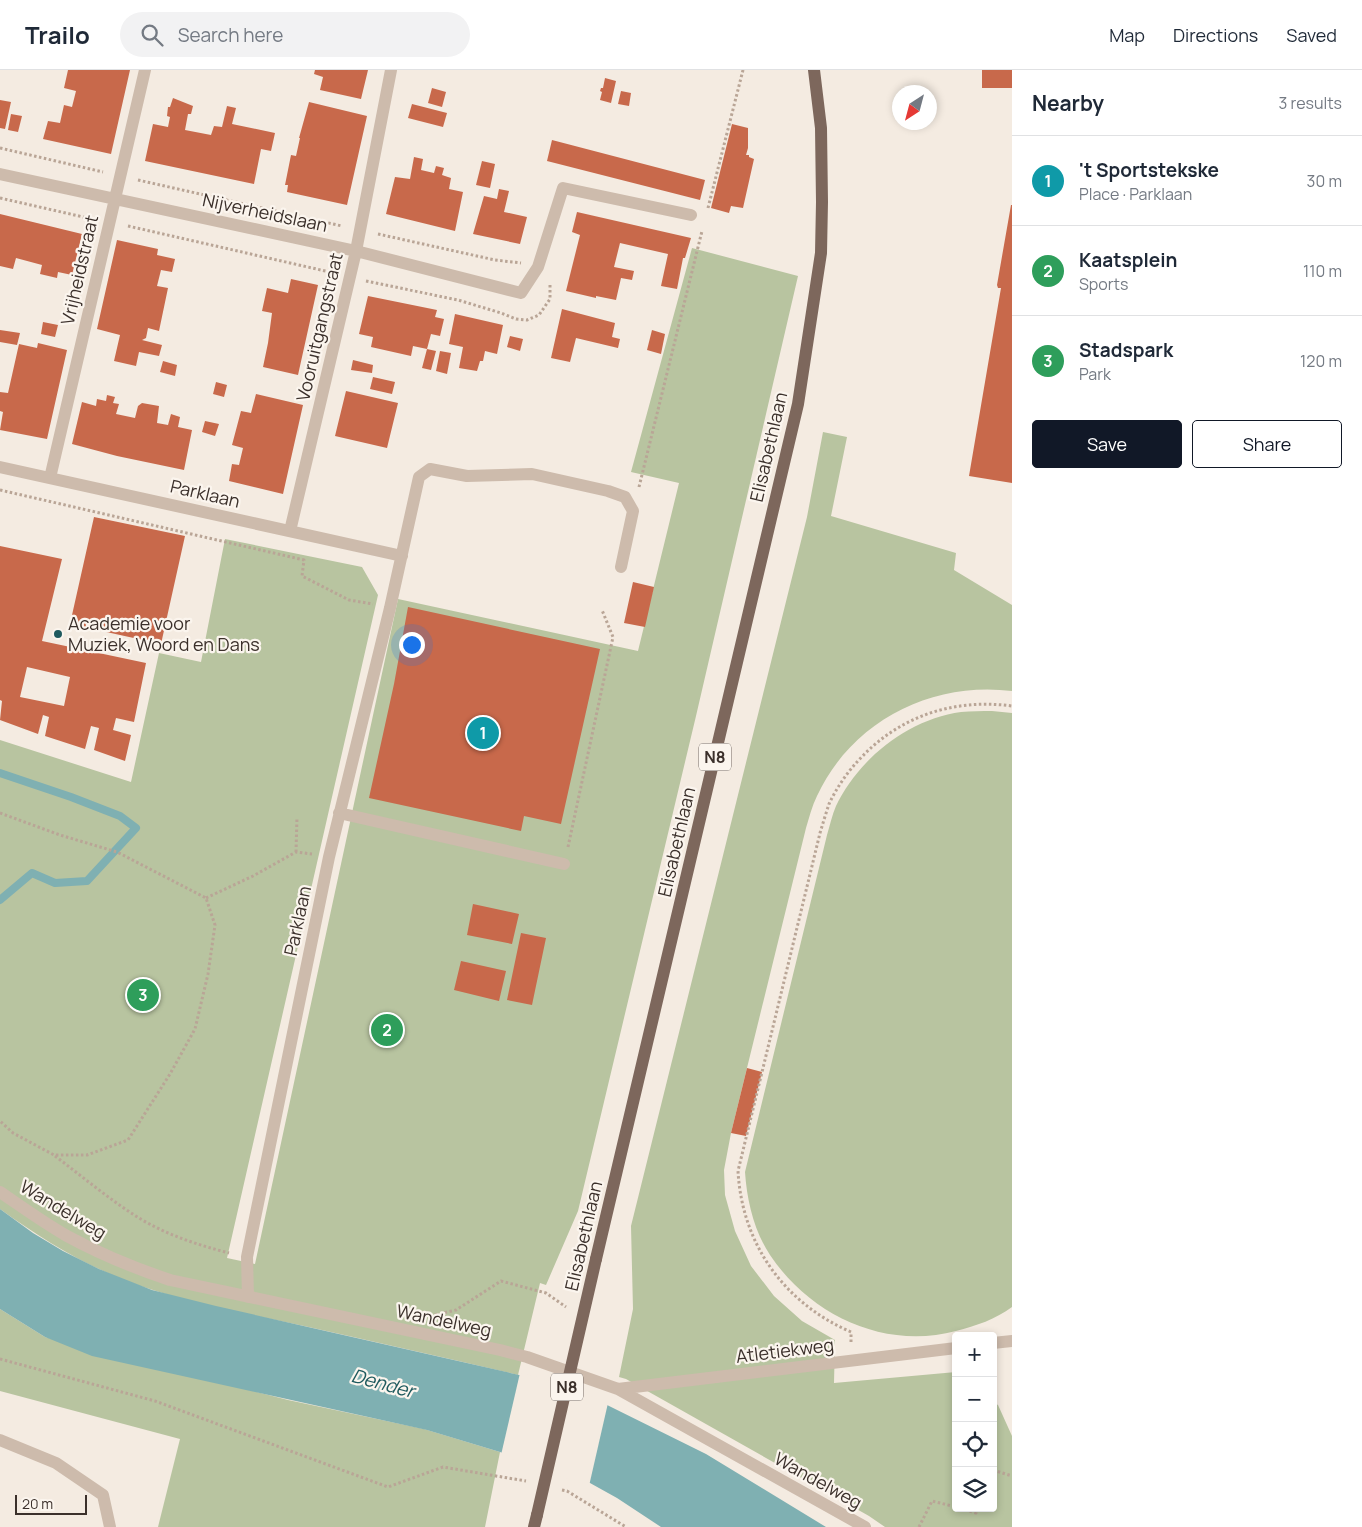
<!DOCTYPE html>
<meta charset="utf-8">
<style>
body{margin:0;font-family:Manrope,sans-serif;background:#f2f2f3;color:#1f2937}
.controls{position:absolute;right:15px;bottom:15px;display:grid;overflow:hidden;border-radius:5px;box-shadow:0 2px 8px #0003}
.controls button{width:45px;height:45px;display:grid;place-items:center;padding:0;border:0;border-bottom:1px solid #e0e1e3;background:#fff;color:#1f2937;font:25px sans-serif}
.compass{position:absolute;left:892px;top:15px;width:45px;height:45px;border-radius:50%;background:#fff;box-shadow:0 2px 8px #0003;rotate:216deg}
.scale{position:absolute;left:15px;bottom:12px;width:72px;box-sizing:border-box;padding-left:5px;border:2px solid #3b302b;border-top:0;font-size:14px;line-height:18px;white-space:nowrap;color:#3b302b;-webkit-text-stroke:4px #fbf5ee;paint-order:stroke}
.you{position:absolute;left:411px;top:574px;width:18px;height:18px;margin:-12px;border:4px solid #fff;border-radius:50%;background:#1a73e8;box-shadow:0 0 0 8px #1a73e833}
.badge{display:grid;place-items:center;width:32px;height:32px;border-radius:50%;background:#111827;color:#fff;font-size:16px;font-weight:700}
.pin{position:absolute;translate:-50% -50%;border:2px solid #fff;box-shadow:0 1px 5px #0006}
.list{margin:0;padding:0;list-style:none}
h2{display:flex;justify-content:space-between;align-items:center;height:65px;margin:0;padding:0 20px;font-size:21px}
h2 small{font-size:16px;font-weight:400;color:#747a83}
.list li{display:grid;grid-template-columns:32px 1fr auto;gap:15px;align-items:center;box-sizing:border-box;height:90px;padding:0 20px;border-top:1px solid #e0e1e3}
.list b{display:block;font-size:19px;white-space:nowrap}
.list p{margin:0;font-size:16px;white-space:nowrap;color:#747a83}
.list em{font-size:16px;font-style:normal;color:#747a83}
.actions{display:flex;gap:10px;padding:15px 20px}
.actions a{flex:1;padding:11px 0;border:1px solid #111827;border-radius:5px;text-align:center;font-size:18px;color:#111827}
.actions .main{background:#111827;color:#fff}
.icon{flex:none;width:28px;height:28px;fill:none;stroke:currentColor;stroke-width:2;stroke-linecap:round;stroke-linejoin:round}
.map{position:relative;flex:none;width:1012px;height:1457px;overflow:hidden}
header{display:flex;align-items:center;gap:30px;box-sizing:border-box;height:70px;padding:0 25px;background:#fff;border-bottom:1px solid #e0e1e3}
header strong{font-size:24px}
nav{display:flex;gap:28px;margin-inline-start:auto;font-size:18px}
.search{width:350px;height:45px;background:#f2f2f3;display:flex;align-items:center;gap:12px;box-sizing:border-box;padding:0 18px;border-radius:28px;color:#747a83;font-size:19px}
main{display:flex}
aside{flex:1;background:#fff}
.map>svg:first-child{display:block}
.green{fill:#b8c4a0}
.water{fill:#7fb0b2}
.pier{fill:#f4ebe1}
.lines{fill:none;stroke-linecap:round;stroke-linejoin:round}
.stream{stroke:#7fb0b2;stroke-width:8}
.building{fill:#c8694b;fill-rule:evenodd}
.path{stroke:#b9a596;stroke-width:3;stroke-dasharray:2.5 2.5;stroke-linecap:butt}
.minor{stroke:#cdbbac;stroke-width:12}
.major{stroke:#7d675c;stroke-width:12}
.major-bridge{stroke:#7d675c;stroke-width:12}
.poi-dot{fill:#1f5a5e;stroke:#fbf5ee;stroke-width:2}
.labels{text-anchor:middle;stroke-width:4.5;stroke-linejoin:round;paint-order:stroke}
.shield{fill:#fbf5ee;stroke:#756b66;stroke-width:1}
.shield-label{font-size:16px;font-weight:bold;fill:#3b302b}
.street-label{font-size:18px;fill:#3b302b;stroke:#fbf5ee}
.poi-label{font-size:18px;fill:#3b302b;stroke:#fbf5ee;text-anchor:start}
.water-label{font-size:19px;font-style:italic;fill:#1f5a5e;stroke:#fbf5ee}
</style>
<header>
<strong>Trailo</strong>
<div class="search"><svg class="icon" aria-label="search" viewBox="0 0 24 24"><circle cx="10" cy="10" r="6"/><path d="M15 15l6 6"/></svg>Search here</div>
<nav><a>Map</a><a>Directions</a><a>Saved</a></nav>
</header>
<main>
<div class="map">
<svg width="1012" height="1457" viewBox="0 0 1012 1457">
<rect width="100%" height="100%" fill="#f4ebe1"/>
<!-- green -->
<path class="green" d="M 692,178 L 798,206 L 696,646 L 578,1141 L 546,1215 L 540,1213 L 518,1305 C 447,1288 375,1272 304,1256 C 254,1245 202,1236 153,1220 C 97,1203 47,1173 0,1139 L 0,670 L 131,712 L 159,583 L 201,592 L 225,469 L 362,497 L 378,525 L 227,1188 L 255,1194 L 398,529 L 638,581 L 679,413 L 631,402 Z
M 823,362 L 847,367 L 831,446 L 956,483 L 954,500 L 1012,535 L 1012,621 C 931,611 852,651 817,726 C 812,736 809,748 806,758 L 731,1063 L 724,1100 L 725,1125 L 735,1161 L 751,1196 L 774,1226 L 802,1251 L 835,1270 L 834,1313 L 956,1302 L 956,1438 L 993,1438 L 993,1332 L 998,1335 L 1012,1366 L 1012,1457 L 885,1457 L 869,1446 L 626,1309 L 619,1307 L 633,1239 L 631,1156 L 807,447 Z
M 992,641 L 1012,643 L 1012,1237 C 996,1249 976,1256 956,1261 C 885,1280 811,1246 770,1185 C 754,1161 747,1131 745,1102 L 827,765 C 830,755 832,745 836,736 C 859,688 909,649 961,642 C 971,641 982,641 992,641 Z
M 0,1239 L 45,1267 L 288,1330 L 424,1359 L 500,1382 L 485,1457 L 158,1457 L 180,1369 L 0,1321 Z"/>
<!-- water -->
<path class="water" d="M 0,1139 L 33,1163 L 63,1181 L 99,1199 L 152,1220 L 216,1236 L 537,1309 L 601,1332 L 706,1384 L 826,1457 L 661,1457 L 617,1428 L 590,1413 L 500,1382 L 427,1360 L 92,1286 L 45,1267 L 0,1239 Z"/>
<!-- pier -->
<path class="pier" d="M 520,1303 L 538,1307 L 608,1333 L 589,1416 L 501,1385 Z"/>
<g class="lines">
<!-- stream -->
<path class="stream" d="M 0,703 L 71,727 L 120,746 L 136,758 L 87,811 L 55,813 L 32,803 L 0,830"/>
</g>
<!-- building -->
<path class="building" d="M 68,0 L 130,0 L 111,84 L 43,69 L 48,51 L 60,53 L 64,35 L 72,37 L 76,21 L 64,18 Z
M 315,0 L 368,0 L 361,29 L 320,20 L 323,7 L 314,4 Z
M 982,0 L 1012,0 L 1012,18 L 982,18 Z
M 605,8 L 616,11 L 611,33 L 600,30 L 602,22 L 600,21 L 601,18 L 603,18 Z
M 432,18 L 446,22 L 442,37 L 428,33 Z
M 621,21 L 631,23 L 629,36 L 618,34 Z
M 173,28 L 193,36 L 191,44 L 188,44 L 185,60 L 211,65 L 214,56 L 222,57 L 227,36 L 236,38 L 232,54 L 275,63 L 271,81 L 261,79 L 254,114 L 145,91 L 153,54 L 168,57 L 170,47 L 167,46 L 168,37 L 170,37 Z
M 0,30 L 11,32 L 5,59 L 0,58 Z
M 309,32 L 367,46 L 347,135 L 287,122 L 288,115 L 285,115 L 291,85 L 296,86 L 300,68 L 299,68 Z
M 412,34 L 447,43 L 443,57 L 408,48 Z
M 11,44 L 22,46 L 18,62 L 8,60 Z
M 732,54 L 748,58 L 748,78 L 746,85 L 749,85 L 749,87 L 754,89 L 743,138 L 731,136 L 729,143 L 711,138 Z
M 552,70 L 705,110 L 700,130 L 547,91 Z
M 414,87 L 423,89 L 421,100 L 434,103 L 436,96 L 444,98 L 442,105 L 451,108 L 449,119 L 463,122 L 455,161 L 386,144 L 395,107 L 410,109 Z
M 482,91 L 495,94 L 490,118 L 476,115 Z
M 499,119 L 509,121 L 504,142 L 527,147 L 520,174 L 473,164 L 484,126 L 497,129 Z
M 1011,135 L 1012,135 L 1012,413 L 969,406 L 1001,218 L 998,218 L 997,215 Z
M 577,142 L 691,168 L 685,188 L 683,188 L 677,219 L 661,216 L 668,184 L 620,173 L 614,197 L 634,201 L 632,210 L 621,208 L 616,230 L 596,226 L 596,228 L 566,221 L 580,165 L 572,162 Z
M 0,144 L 82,164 L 72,205 L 58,202 L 57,208 L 40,204 L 42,195 L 16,188 L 13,199 L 0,196 Z
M 117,170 L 158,179 L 157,185 L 175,189 L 172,202 L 161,200 L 157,216 L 168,218 L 159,261 L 148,258 L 146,268 L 142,270 L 162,275 L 159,286 L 139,282 L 136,296 L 114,291 L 120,265 L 97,259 Z
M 291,209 L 318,215 L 298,305 L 263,297 L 268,273 L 272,243 L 262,241 L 267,218 L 288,223 Z
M 368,226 L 437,240 L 435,247 L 444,249 L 440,266 L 431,264 L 427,279 L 413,276 L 411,286 L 371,277 L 373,267 L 359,264 Z
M 562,239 L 615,253 L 612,267 L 620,269 L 618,278 L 576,268 L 570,292 L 551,288 Z
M 455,244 L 503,255 L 497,284 L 485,281 L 483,291 L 480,291 L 477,301 L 459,298 L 463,277 L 449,274 Z
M 43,252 L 58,255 L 55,267 L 41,264 Z
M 0,260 L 20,263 L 17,275 L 0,272 Z
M 652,260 L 665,264 L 661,284 L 647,280 Z
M 510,266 L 523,269 L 520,281 L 507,277 Z
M 38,273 L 67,280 L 47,369 L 0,360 L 3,342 L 0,341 L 0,322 L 8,323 L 19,274 L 37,278 Z
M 427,279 L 436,281 L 431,300 L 422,298 Z
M 440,281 L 451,283 L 447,304 L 436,301 Z
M 353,290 L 373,295 L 372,303 L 351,300 Z
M 163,291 L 177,295 L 175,306 L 160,302 Z
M 373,307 L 395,312 L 392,324 L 370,319 Z
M 216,312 L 227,315 L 224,327 L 213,324 Z
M 346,321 L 398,333 L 387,378 L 335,366 Z
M 256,324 L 303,335 L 283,424 L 229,411 L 232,394 L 239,395 L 243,378 L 232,375 L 241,341 L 251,343 Z
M 107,325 L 115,327 L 113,333 L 119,334 L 116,344 L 135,348 L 138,336 L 142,333 L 159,336 L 157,353 L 168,355 L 171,344 L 180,347 L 178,357 L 192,360 L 184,400 L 117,386 L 72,374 L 82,332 L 96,336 L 97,329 L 106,331 Z
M 205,351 L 219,354 L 215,366 L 202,362 Z
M 94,447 L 185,466 L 161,574 L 70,554 Z
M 0,476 L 62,489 L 42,571 L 146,593 L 134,652 L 116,648 L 113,660 L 131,665 L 125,691 L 94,680 L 99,658 L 91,656 L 85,679 L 45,666 L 49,647 L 43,645 L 38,664 L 0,650 L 2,631 L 0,630 ZM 27,597 L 70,607 L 64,636 L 20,627 Z
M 633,512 L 654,517 L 645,557 L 624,553 Z
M 408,537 L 600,579 L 561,754 L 524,746 L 521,761 L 369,728 L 394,614 Z
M 473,834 L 519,844 L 512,874 L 467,865 Z
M 521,863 L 546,868 L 532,935 L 507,930 Z
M 461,891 L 506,901 L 499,931 L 454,920 Z
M 747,998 L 762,1002 L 746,1066 L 731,1063 Z"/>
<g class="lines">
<!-- path -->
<path class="path" d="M 0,78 L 103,102
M 138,110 L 342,156
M 0,128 L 92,149
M 708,138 L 743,0
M 128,156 L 334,203
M 378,164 L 495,190 L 521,193
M 366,211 L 458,230 L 501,243 L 516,249 L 527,250 L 539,245 L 550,229 L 550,213
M 639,417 L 702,161
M 0,420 L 304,490 L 302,506 L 349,530 L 373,534
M 0,743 L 60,765 L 117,782 L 206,828 L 215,855 L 208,904 L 195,959 L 170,1004 L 128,1070 L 87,1085 L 54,1085 L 13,1063 L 0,1051
M 568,777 L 613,567 L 602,540
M 296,782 L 297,747
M 206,828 L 253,806 L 296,782 L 312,784
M 55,1086 C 83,1107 110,1130 139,1148 C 167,1165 198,1175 229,1183
M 430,1246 L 456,1240 L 501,1211 L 546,1223 L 566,1237
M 851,1272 L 851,1262 C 784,1233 742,1174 738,1101 L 820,763 C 823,753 826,743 829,734 C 836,719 846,704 857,692 C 897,647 952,628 1012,636
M 0,1289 L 155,1331 L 388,1417 L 443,1397 L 526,1411
M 993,1400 L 1012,1406
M 562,1420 L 567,1421 L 626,1457
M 960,1438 L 976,1443 L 977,1438
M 919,1457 L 932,1431 L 956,1437"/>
<!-- minor -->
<path class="minor" d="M 0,104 L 356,181 L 521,223 L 538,197 L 563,118 L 691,145
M 0,397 L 402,486
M 50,408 L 145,0
M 290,461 L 356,181 L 391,0
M 339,743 L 564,794
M 0,1122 C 22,1137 44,1153 67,1166 C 100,1184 134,1198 170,1210 L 500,1280 L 527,1287 L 618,1319 L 865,1457
M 248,1227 L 247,1187 L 329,787 L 390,538 L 419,407 L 430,399 L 467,406 L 532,404 L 608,421 L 625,427 L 633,441 L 621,497
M 993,1273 L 1012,1271
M 618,1319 L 956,1278
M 0,1370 L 56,1393 L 103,1425 L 110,1457"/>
<!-- major -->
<path class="major" d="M 596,1189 L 798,334 L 821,183 L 822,132 L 821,58 L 814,0
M 534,1457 L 537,1445"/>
<!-- major-bridge -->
<path class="major-bridge" d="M 537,1445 L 596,1189"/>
</g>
<!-- markers -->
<circle class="poi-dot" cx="58" cy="564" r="5"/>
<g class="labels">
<!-- shield labels -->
<g class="shield">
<rect x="699" y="673.5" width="32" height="27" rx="4"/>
<rect x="551" y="1303.5" width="32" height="27" rx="4"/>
</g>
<g class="shield-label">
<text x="715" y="693">N8</text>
<text x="567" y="1323">N8</text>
</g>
<!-- street labels -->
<g class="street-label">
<text transform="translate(265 143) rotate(12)" y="6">Nijverheidslaan</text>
<text transform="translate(80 200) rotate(-77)" y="6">Vrijheidstraat</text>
<text transform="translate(320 257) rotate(-77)" y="6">Vooruitgangstraat</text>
<text transform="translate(769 377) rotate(-77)" y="6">Elisabethlaan</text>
<text transform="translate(205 424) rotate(13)" y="6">Parklaan</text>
<text transform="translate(677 772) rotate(-77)" y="6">Elisabethlaan</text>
<text transform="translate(298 851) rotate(-78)" y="6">Parklaan</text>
<text transform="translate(63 1140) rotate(31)" y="6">Wandelweg</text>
<text transform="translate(584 1166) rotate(-77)" y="6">Elisabethlaan</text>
<text transform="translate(444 1251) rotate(12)" y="6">Wandelweg</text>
<text transform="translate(785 1281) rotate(-7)" y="6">Atletiekweg</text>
<text transform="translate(818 1411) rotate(29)" y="6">Wandelweg</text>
</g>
<!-- poi labels -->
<g class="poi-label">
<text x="68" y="560">Academie voor<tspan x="68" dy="21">Muziek, Woord en Dans</tspan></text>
</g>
<!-- water labels -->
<g class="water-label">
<text transform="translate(383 1313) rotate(15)" y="7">Dender</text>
</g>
</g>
</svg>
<div class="controls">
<button>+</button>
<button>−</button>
<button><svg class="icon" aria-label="locate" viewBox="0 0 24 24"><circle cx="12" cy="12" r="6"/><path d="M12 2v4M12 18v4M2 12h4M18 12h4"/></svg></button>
<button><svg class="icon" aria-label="layers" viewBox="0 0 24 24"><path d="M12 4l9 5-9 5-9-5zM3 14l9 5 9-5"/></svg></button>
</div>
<svg class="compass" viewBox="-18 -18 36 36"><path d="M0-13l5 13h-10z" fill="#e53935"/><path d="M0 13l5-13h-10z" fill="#747a83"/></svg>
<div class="scale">20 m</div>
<div class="you"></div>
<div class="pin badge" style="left:483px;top:663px;background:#0f9aa8">1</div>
<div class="pin badge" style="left:387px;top:960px;background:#2e9e5b">2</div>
<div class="pin badge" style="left:143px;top:925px;background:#2e9e5b">3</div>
</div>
<aside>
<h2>Nearby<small>3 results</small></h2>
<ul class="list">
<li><span class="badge" style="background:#0f9aa8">1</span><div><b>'t Sportstekske</b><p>Place · Parklaan</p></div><em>30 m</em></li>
<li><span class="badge" style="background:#2e9e5b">2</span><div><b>Kaatsplein</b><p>Sports</p></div><em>110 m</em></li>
<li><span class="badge" style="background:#2e9e5b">3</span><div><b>Stadspark</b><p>Park</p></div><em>120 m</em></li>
</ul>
<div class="actions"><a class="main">Save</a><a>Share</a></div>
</aside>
</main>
